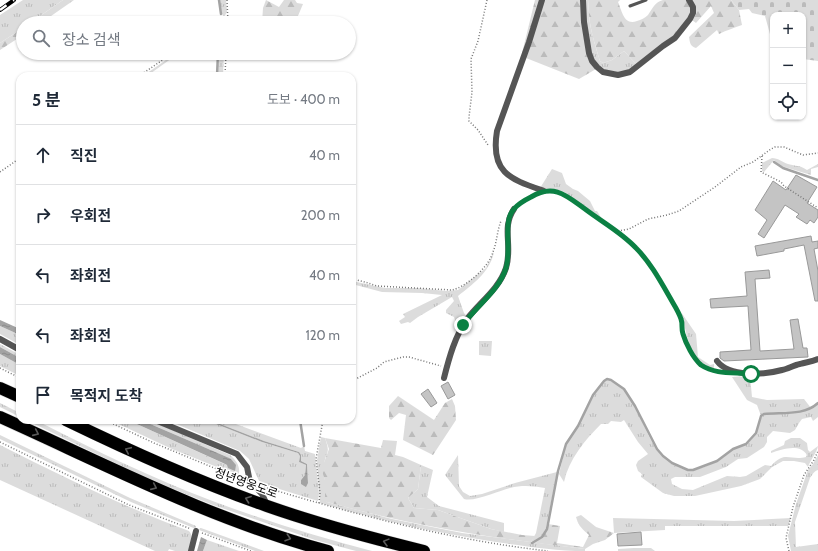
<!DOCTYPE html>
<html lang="ko">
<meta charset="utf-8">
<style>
body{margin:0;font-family:Cabin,"Noto Sans KR",sans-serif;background:#f6f6f7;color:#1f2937}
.controls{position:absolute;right:12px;top:12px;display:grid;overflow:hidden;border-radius:8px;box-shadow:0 1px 3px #0004}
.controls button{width:36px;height:36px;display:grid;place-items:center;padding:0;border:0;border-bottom:1px solid #e0e1e3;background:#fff;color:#1f2937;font:20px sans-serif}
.stop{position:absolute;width:12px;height:12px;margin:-9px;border:3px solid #0b8043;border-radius:50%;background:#fff}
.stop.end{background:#0b8043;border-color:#fff;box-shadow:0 1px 4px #0008}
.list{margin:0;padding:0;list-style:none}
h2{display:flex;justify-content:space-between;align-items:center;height:52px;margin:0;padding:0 16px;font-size:17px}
h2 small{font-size:13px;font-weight:400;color:#747a83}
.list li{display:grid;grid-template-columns:26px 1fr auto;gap:12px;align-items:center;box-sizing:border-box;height:60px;padding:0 16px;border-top:1px solid #e0e1e3}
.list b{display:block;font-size:15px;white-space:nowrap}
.list em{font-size:13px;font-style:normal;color:#747a83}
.icon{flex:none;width:22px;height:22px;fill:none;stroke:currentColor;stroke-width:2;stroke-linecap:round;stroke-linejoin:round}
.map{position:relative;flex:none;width:818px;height:551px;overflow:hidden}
.search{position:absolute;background:#fff;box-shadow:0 1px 3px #0004;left:16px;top:16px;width:340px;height:44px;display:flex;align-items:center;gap:10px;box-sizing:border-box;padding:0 14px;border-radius:22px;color:#747a83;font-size:15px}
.panel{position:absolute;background:#fff;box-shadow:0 1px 3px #0004;left:16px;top:72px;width:340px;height:352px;border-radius:12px}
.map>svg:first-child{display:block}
.grass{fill:url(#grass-tufts)}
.forest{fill:url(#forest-firs)}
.cemetery{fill:url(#cemetery-stones)}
.water{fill:url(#water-ripples)}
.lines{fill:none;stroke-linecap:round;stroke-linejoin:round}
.stream{stroke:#a3a3a3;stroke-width:2.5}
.building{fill:#c4c4c4;stroke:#999}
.highway-casing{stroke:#dbdbdb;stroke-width:13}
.path{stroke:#777;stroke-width:1.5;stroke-dasharray:1 2;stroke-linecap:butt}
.lane{stroke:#555;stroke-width:3}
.street{stroke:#555;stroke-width:6}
.highway{stroke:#000;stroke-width:12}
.rail-casing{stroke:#000;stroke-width:4}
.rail{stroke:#fff;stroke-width:2.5;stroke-dasharray:8;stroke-linecap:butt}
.oneway{stroke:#595959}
.route{stroke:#0b8043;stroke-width:5}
.labels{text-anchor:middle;stroke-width:3;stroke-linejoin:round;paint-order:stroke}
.street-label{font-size:12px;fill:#000;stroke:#fff}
</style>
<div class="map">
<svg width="818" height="551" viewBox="0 0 818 551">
<defs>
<pattern id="grass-tufts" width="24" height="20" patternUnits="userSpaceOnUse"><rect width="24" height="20" fill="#dcdcdc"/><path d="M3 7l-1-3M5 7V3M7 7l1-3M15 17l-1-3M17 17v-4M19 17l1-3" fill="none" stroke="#bbb"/></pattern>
<pattern id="forest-firs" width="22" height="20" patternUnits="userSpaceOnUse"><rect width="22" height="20" fill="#dcdcdc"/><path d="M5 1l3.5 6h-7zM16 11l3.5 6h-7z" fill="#bbb"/></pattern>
<pattern id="cemetery-stones" width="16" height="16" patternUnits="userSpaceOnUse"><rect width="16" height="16" fill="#dcdcdc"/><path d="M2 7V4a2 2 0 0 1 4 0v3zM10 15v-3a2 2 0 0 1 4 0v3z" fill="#bbb"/></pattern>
<pattern id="water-ripples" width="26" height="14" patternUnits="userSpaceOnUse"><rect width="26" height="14" fill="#a3a3a3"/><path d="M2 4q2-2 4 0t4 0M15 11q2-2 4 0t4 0" fill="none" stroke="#8b8b8b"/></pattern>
</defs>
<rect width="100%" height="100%" fill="#fff"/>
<!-- grass -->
<path class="grass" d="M 23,0 L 63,0 L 30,23 L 23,23 L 23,28 L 0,43 L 0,15 Z
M 219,0 L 226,0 L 227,12 L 224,17 L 222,14 Z
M 583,0 L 589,0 C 587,21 594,41 600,61 L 603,63 L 612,60 L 624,51 L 637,65 L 629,71 L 610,73 L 592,60 Z
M 176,53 L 179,53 L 147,76 L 143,76 Z
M 219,53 L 224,53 L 223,76 L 218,76 Z
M 772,158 C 778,158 782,162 788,164 C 797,167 798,164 807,170 L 818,164 L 818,167 L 811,169 L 811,175 L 778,165 L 774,160 L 764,172 L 762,171 L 762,163 Z
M 552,169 L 562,173 L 566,184 L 573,189 L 578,191 L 590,201 L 595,211 L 597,211 L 602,219 L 564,192 C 556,189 548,191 540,188 Z
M 494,252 C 490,272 473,284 458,296 L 464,313 L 467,317 L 460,330 L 457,326 L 454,317 L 446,313 L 446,310 L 454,301 L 452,297 L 418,317 L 410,323 L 408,322 L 401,324 L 399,321 L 405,317 L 403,314 L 442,295 L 422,293 L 382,292 L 352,284 L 352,281 L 385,288 L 417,288 L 446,291 L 458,290 L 486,268 Z
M 681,312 L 696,334 L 698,357 L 710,365 L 714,364 L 714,369 C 687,362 688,334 681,312 Z
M 0,326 L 20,335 L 20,345 L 0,334 Z
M 479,341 L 492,341 L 491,356 L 479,355 Z
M 0,344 L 20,355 L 20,358 L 0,347 Z
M 0,354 L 20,365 L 20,376 L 0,366 Z
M 750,376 L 752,397 L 767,400 L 804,399 L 811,408 L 796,412 L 764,414 L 761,416 L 757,405 L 747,400 L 732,377 Z
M 607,380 C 643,388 641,453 678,467 C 683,469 688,471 693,470 C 700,469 715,463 721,459 C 726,456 729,452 733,449 C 737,447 741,446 745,445 C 759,437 756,421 764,415 C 782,412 803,416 818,404 L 818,417 L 813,421 L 811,417 L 802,419 L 799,423 L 795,430 L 790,433 L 773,431 L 767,437 L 767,442 L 764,447 L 747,458 L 738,459 L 726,467 L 700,477 L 675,477 L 671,479 L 672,484 L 682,489 L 693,490 L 727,476 L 740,477 L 746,476 L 765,465 L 771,466 C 785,450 790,461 806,457 L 807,455 C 800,443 782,449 771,453 L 771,451 L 784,445 L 785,441 L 791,438 L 800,438 L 807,443 L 808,450 L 810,452 L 818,446 C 817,452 810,461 808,467 L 805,463 L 794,461 L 783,461 L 772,467 L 760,479 L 741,486 L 695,496 L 674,496 L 663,493 L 641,477 L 642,474 L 638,471 L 636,465 L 638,461 L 648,454 L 638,442 L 624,420 L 621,422 L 611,421 L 608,424 L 601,424 C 585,440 569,459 564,482 L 559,474 L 566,445 L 578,426 L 594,395 L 600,385 Z
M 0,403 L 20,413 L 20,417 L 0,407 Z
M 26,420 L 35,420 C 72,438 108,457 145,473 C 218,506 295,531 372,551 L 356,551 L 315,540 L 213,505 L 144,477 Z
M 110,420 L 128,420 L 227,465 L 233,462 L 227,457 L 141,420 L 149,420 L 230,455 C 236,460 240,466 239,473 L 237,475 L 172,449 Z
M 167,420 L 206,420 L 262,442 L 298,453 L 300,456 L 299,462 L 306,465 L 305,475 L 301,480 L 308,483 L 307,464 L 301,461 L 299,452 L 264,441 L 210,420 L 225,420 L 301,448 L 304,446 L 305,451 L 315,454 L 319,494 L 318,501 L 260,483 L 249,459 L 240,451 Z
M 0,435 L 130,498 L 196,526 L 196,529 L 131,502 L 0,439 Z
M 321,437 L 325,438 C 331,455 326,450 324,465 C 323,473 324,473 325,480 C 326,488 324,495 327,502 L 392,519 L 462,533 L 585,549 L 585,551 C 555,551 526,546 496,542 C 437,533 378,520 320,503 L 317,460 Z
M 0,445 C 62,476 124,507 189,531 C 194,536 191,545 190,551 L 175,551 L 169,549 L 168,551 L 155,551 L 0,480 Z
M 458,455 L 459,486 L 463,492 L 470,496 L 482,494 L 515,483 L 557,472 L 546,528 L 541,537 L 531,542 L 536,533 L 545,488 C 533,486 522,485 510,488 C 498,491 475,502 464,499 L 445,475 Z
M 818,455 L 818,470 C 814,471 812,475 810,478 L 795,522 L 796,547 L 818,544 L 818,551 L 791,551 L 788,536 L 796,504 L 808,470 L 813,464 Z
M 421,465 L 433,470 L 427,497 L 439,506 L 504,523 L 504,532 L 491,529 L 438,510 L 414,508 L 408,498 L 418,489 Z
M 613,518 L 734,521 L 791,518 L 788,526 L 665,526 L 665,530 L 614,533 Z
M 200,528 L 201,528 L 264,551 L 255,551 L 199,530 Z
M 207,540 L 239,551 L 203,551 Z
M 634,548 L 651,548 L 655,551 L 618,551 L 618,549 Z"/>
<!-- forest -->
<path class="forest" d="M 63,0 L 74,0 L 41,23 L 30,23 Z
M 266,0 L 279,7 L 284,0 L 295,0 L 297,3 L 303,4 L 295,23 L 262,23 L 263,8 Z
M 535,0 L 541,0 L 524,55 L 522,53 Z
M 544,0 L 581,0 L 581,10 L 596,69 L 579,79 L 526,58 Z
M 589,0 L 620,0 L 618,2 C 622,11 624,26 637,21 C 641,20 645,18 648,15 C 652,9 655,2 663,0 C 671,0 681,0 689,0 L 692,12 L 680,31 L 637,65 L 624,51 L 612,60 L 603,63 L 600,61 C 594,41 587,21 589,0 Z
M 691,0 L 731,0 L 739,10 L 742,25 C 734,28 727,30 719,34 L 717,30 L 696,48 C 690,46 690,43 689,37 L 714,13 L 711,6 L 696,23 L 692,20 Z
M 23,28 L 23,35 L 0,50 L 0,43 Z
M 398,396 L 434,420 L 445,403 L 452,399 L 455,406 L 456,420 L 433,455 L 403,440 L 406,415 L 399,413 L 391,420 L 389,418 L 389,406 Z
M 325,438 L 381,448 L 383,440 L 397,441 L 395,455 L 403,457 L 421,465 L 418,489 L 408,498 L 414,508 L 438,510 L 491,529 L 522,535 L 535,536 L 531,542 L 532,543 C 541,538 546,535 548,524 L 560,526 L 557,543 L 583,547 L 589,535 C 583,530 578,525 576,517 L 581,515 L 596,527 L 614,533 L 605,540 L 593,544 L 585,549 C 498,539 412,526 327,502 L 325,500 L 325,480 L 323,474 L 322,468 L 329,449 Z"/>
<!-- cemetery -->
<path class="cemetery" d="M 731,0 L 818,0 L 818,61 L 803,59 L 803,15 L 773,15 L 773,45 L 765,16 L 752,13 L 749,9 L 739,10 Z"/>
<!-- water -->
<path class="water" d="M 0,320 L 20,329 L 20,335 L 0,326 Z
M 0,347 L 20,358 L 20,365 L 0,354 Z
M 128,420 L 141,420 L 227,457 L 231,459 L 236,465 L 235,471 L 228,468 L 227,465 L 223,463 Z
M 206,420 L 210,420 L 264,441 L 299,452 L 301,455 L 301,461 L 307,464 L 308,483 L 306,487 L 301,484 L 301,480 L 305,475 L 306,465 L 299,462 L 300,456 L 298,453 L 262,442 Z
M 201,537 L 207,540 L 203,551 L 197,551 Z"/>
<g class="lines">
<!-- stream -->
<path class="stream" d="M 219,0 L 221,14
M 217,76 L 218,53
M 774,162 L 783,168 L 818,180
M 300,420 L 304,446
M 532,543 L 542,537 L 547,529 L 558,471 L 566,444 L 578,426 L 593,395 L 604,381 L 607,379 L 611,380 L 624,389 L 635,406 L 657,449 L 663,456 L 672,463 L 688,470 L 693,470 L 717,461 L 733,449 L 746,444 L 756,433 L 761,416 L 764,414 C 782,412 804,416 818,403"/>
</g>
<!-- building -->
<path class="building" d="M 796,175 L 817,187 L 807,203 L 818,210 L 818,217 L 814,223 L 810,220 L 807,224 L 796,217 L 799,214 L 785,205 L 764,238 L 758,234 L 767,220 L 755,210 L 773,181 L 786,190 Z
M 811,236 L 812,242 L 818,241 L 818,248 L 814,249 L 818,271 L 818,301 L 815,301 L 804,245 L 784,249 L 784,251 L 757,256 L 755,246 Z
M 769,270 L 770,278 L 755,279 L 760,351 L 794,349 L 790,320 L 798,319 L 803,348 L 807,348 L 808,357 L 724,361 L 720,358 L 720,352 L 751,350 L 748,306 L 711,308 L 710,299 L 747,296 L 745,272 Z
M 448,382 L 455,395 L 448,399 L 441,386 Z
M 428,389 L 437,403 L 431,407 L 421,394 Z
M 641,532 L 642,545 L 618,546 L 617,534 Z"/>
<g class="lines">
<defs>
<path id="highway" d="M 0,388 L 20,397
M 0,417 C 107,465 214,521 328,551
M 66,420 C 132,452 198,482 267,506 C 318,524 371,538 424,551"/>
</defs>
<!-- highway casing -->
<use href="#highway" class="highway-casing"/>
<!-- path -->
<path class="path" d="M 227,0 L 228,23
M 487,0 L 478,41 L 471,59 L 472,92 L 469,117 L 469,121 L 478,130 L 488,145
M 217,23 L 222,19 L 228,18
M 139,76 L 173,53
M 225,76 L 226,53
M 762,156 L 761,172 L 781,182 L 784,186 L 818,208
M 0,172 L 20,158
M 551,191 L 561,192 L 567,196 C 577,202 585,209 594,216 C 608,226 623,235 635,247 C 650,263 662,283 673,302 C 676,308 679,313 681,319 C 683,324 681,329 683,334 C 688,352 699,367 718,372
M 519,205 L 534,195
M 618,231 L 629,229 L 648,219 L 667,215 L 679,211 L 715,187 L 741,167 L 753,162 L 771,149 L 775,147 L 784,147 L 803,155 L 818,153
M 352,279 L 365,282 L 377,286 L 452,290 C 466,287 489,267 493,252 C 497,242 497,231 501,221
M 0,368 L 20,378
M 352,381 L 377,368 L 384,362 L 403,357 L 409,357 L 441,366
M 105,420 L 154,443 L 243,480
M 0,442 L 129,505 L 191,529
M 264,487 C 357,515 451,540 548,551
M 319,503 L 320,493 L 316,459 L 323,420
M 202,533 L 251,551
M 789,551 L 786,538 L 793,507 L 804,475 L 814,460 L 818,451"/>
<!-- lane -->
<path class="lane" d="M 630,6 L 646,0"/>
<!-- street -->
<path class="street" d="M 542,0 L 529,42 L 497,131 C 490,173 510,179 544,191
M 583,0 L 584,22 L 589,53 L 592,61 L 597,67 L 603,72 L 618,75 L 630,72 L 663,46 L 675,38 L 690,19 L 693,13 L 693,7 L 689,0
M 0,339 L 20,350
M 717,361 C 729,377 764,375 782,370 C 788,369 794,365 800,364 C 806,362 812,362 818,359
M 444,378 C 449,358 455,336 467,319 C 480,302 499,289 506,268 C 513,246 501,228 514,209
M 155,420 L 237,454 L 247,467 L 250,482 L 262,494 L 267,505
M 191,551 L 196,531"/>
<!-- highway -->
<use href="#highway" class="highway"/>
<defs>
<path id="rail" d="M 0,10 L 14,0"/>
</defs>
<!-- rail casing -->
<use href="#rail" class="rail-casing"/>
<!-- rail -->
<use href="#rail" class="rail"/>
</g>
<!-- one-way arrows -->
<defs><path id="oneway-chevron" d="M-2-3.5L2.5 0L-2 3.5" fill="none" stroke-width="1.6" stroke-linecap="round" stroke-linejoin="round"/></defs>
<g class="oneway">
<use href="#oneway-chevron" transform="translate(36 433) rotate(24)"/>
<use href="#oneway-chevron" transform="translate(128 450) rotate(-155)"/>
<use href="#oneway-chevron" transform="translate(154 487) rotate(24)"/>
<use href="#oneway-chevron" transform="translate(248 499) rotate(-160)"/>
<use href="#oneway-chevron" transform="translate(288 538) rotate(18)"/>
<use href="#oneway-chevron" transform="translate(386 542) rotate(-165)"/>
</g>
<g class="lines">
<!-- route -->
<path class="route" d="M 463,325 C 476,306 499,291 506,268 C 512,249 502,222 514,209 C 518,204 525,200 531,197 C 554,183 567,196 585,209 C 602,222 621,232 636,248 C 651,263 662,284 673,303 C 676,308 679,313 681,319 C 683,324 681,329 683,334 C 686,344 693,358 701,365 C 716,375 734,372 751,374"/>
</g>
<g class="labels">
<!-- street labels -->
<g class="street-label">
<text transform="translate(246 483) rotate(20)" y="4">청년영웅도로</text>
</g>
</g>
</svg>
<div class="controls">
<button>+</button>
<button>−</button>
<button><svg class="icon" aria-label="locate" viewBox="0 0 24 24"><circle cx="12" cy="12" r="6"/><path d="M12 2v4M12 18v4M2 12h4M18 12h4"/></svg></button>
</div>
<div class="stop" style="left:751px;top:374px"></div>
<div class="stop end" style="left:463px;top:325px"></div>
<div class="search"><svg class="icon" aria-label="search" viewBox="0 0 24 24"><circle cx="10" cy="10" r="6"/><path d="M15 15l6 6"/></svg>장소 검색</div>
<section class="panel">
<h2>5 분<small>도보 · 400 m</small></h2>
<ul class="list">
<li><svg class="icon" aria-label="ahead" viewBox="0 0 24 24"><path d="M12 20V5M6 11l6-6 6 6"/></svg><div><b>직진</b></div><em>40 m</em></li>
<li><svg class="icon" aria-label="right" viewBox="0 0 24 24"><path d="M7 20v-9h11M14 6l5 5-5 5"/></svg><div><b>우회전</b></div><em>200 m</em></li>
<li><svg class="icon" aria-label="left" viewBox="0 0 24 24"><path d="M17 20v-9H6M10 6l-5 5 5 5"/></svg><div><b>좌회전</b></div><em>40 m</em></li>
<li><svg class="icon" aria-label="left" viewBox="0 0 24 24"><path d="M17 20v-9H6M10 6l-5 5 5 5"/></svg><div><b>좌회전</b></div><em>120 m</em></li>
<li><svg class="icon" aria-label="arrive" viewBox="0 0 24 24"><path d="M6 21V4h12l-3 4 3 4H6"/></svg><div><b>목적지 도착</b></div></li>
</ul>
</section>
</div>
